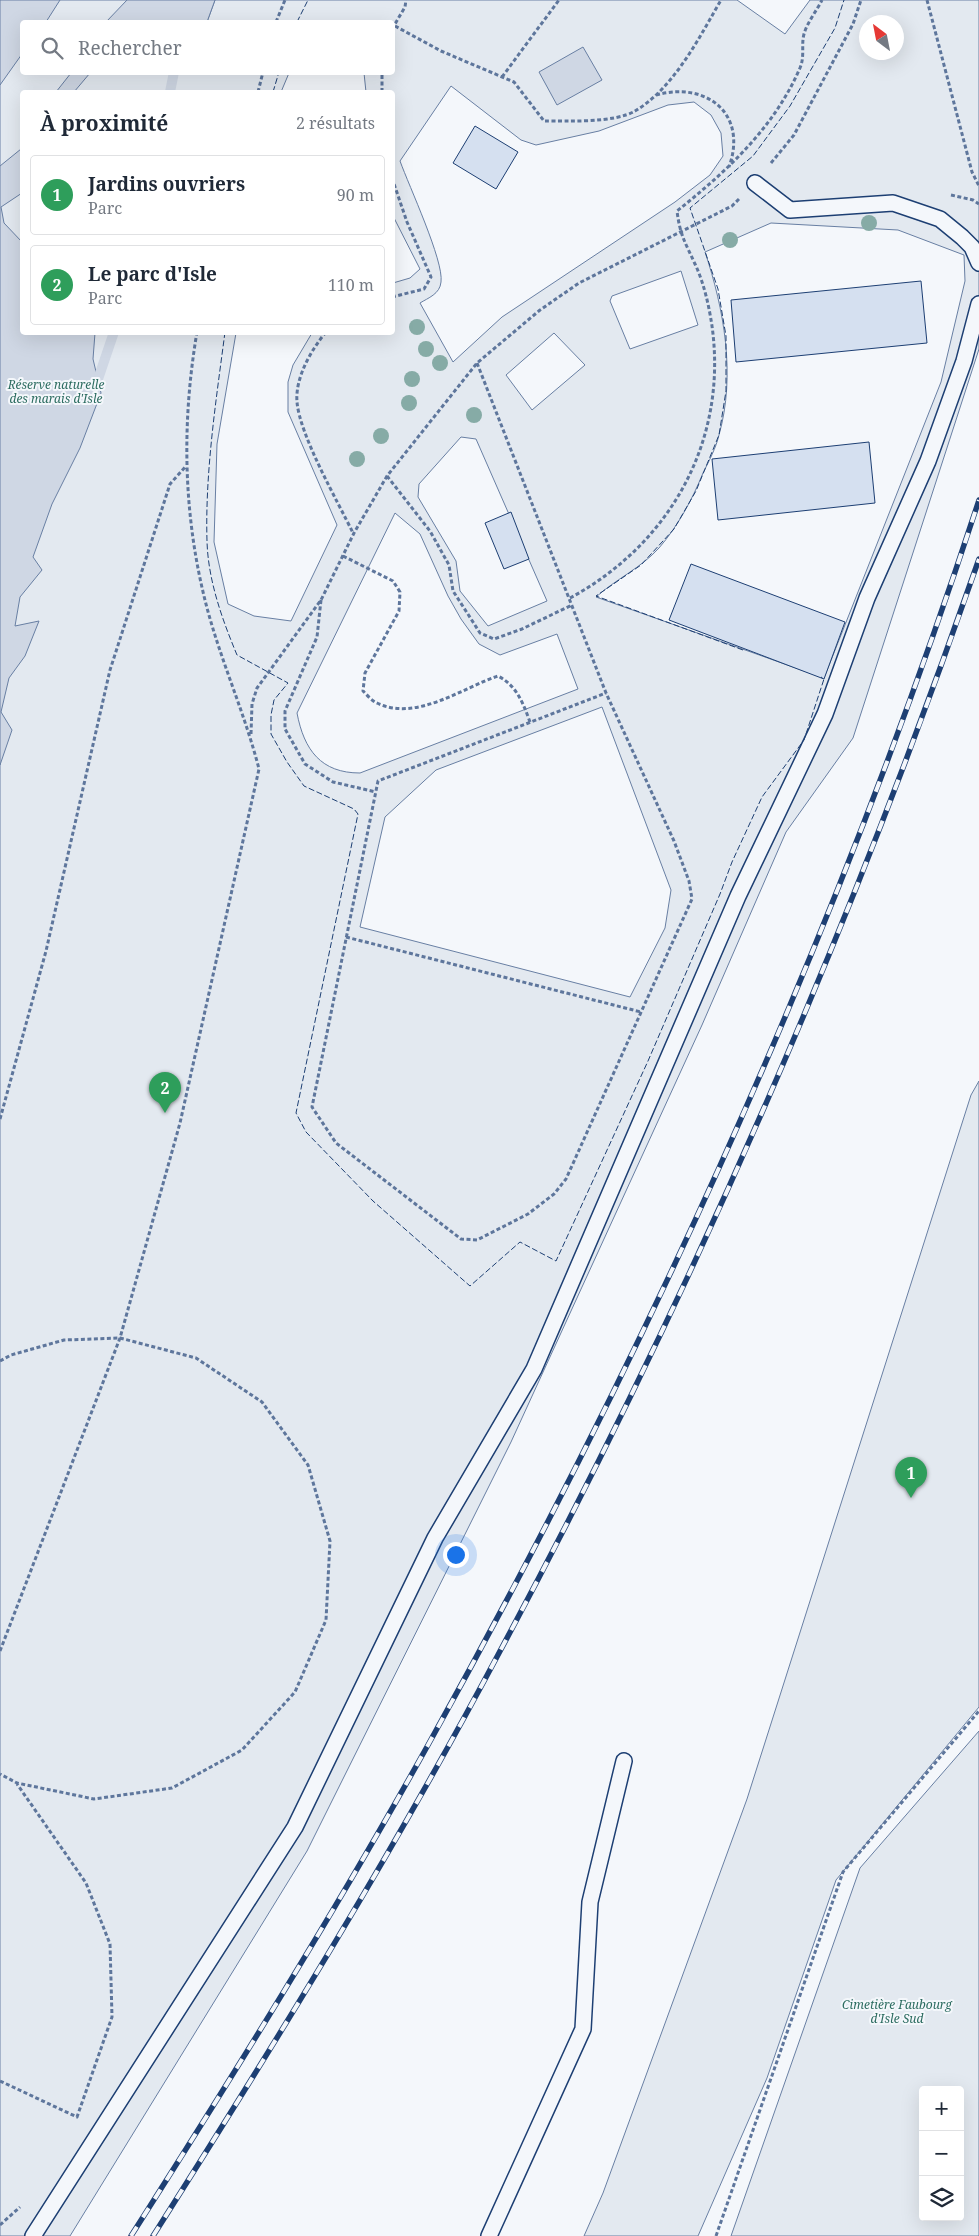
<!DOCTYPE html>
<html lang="fr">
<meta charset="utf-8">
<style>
body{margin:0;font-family:"Noto Serif",serif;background:#f2f2f3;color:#1f2937}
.controls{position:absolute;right:15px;bottom:15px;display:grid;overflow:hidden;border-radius:5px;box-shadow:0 5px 20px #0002}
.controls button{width:45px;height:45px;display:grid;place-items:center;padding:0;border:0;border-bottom:1px solid #e0e1e3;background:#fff;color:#1f2937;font:25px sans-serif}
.compass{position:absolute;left:859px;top:15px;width:45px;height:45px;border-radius:50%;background:#fff;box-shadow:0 5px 20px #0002;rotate:328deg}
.you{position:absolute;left:455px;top:1554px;width:18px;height:18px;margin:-12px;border:4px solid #fff;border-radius:50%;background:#1a73e8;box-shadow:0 0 0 8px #1a73e833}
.badge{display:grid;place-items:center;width:32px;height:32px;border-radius:50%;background:#111827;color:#fff;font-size:16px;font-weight:700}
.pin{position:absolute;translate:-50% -41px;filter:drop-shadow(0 1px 2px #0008)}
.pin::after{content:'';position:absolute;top:26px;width:18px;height:15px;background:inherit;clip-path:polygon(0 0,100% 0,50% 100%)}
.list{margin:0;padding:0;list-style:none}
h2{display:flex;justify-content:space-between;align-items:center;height:65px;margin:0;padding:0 20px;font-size:21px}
h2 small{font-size:16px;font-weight:400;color:#747a83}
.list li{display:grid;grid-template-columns:32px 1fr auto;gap:15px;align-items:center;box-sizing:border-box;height:80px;margin:0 10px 10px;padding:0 10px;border:1px solid #e0e1e3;border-radius:5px}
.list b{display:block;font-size:19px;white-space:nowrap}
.list p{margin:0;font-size:16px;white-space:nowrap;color:#747a83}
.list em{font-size:16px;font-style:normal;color:#747a83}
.icon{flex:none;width:28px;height:28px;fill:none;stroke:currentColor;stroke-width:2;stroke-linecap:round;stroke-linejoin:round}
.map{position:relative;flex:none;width:979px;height:2236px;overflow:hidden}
.search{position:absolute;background:#fff;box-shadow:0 5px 20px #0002;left:20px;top:20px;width:375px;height:55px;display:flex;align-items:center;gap:12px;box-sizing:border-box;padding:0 18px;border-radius:5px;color:#747a83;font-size:19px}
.panel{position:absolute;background:#fff;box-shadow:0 5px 20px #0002;left:20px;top:90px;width:375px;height:245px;border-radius:5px}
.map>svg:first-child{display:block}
.green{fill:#e3e9f0;stroke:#687fa3;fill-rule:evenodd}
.water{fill:#cfd7e4;stroke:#687fa3}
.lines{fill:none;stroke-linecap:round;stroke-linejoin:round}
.stream{stroke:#cfd7e4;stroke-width:10}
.building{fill:#d5e0f0;stroke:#1d3f73}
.service-casing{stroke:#1d3f73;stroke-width:18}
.path{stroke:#5e769c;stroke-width:3;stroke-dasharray:4 2.5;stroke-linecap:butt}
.service{stroke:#f4f7fb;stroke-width:15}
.rail-casing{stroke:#1d3f73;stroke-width:5.5}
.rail{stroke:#f4f7fb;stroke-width:4;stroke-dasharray:11;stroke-linecap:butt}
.fence{stroke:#1d3f73;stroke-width:1;stroke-dasharray:6 2.5;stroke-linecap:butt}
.tree{fill:#86aba6}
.labels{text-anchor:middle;stroke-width:4;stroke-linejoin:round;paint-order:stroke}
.park-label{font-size:12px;font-style:italic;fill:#2c6c60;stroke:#f4f7fb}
</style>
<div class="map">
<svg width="979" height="2236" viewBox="0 0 979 2236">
<rect width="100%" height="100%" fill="#f4f7fb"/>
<!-- green -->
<path class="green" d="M 0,0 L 190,0 L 185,22 L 22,22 L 22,72 L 289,73 L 281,92 L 22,92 L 22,332 L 236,333 L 217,444 L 214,542 L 228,604 L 254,616 L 291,621 L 337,525 L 288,412 L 288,382 L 293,365 L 312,333 L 392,332 L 393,283 L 410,278 L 420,269 L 393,216 L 392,92 L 366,92 L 364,73 L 392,72 L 392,22 L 207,22 L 215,0 L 737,0 L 785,34 L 810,0 L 979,0 L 979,349 L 853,738 L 786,832 L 702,1025 L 511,1442 L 307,1851 L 70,2236 L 0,2236 ZM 866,22 L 896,22 L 896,52 L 866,52 ZM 451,86 L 521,140 L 536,145 L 599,131 L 668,105 L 694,102 L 711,115 L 721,133 L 723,156 L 710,175 L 675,202 L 502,317 L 453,362 L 420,303 C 428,298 440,294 441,282 C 444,261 409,186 400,161 ZM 771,223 L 898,230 L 964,255 L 965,281 L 941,382 L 824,678 L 596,597 C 616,579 641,568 659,548 C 678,526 692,500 703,473 C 709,461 716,448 719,435 C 736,375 724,309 705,252 ZM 681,271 L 698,325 L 630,349 L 610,301 L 612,296 ZM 554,333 L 585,365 L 532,410 L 506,375 ZM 461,437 L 476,439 L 547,601 L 488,626 L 460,591 L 456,561 L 418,497 L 419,484 ZM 395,513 L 420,534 L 448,596 L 461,619 L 479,644 L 500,655 L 557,634 L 578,689 L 360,773 C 321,773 304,750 297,713 ZM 602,707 L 671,890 L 665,928 L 630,997 L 360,927 L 385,817 L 436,770 Z
M 979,1081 L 979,1707 L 836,1880 L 767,2078 L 698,2236 L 584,2236 L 603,2193 L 747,1799 L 971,1095 Z
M 979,1731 L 979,2236 L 731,2236 L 860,1868 ZM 923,2090 L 960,2090 L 960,2217 L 923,2217 Z"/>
<!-- water -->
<path class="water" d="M 0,0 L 60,0 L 46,22 L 22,22 L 22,54 L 0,85 Z
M 127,0 L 215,0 L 207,22 L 131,22 L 129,20 L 127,22 L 106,22 Z
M 583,47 L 602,80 L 557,105 L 539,72 Z
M 71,73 L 90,73 L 74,92 L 56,92 Z
M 22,141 L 22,193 L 1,207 L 4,223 L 22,242 L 22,332 L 95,333 L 93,359 L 101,393 L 80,448 L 52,504 L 33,557 L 42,570 L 20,597 L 15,626 L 39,621 L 25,656 L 9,678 L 1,712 L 12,730 L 0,765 L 0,166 L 21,149 Z"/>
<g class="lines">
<!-- stream -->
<path class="stream" d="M 170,92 L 174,72
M 94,391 L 114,332"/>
</g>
<!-- building -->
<path class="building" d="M 475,126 L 518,152 L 496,189 L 453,163 Z
M 921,281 L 927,343 L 736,362 L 731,300 Z
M 869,442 L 875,503 L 718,520 L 712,459 Z
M 511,512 L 529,559 L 504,569 L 485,523 Z
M 691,564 L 845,622 L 824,679 L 669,620 Z"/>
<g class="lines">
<defs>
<path id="service" d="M 755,183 L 790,210 L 893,203 L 940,219 L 962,237 L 972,247 L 979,263
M 33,2236 L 295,1827 L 435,1538 L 534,1369 L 738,896 L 825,714 L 867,598 L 928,461 L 964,361 L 979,304
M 489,2236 L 583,2029 L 590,1902 L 624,1761"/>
</defs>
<!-- service casing -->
<use href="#service" class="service-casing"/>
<!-- path -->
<path class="path" d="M 927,0 L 972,172 L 979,186
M 276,22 L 285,0
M 395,26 L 441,51 L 514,82 L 544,121 C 567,121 615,123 635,111 C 674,88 699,38 721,0
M 392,29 L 405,7 L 406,0
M 502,77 L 559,0
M 258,92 L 263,72
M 382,92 L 382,72
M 656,95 C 707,81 748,114 729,167
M 771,163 L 794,135 L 853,24 L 861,0
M 392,178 L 407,222 L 431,277 L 424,289 L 392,297
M 951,195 L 973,200 L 979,204
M 326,332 C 311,350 295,378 297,402 C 300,436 337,500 353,533
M 477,363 L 606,693 L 674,841 L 689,881 L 692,899 L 566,1179 L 554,1194 L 528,1214 L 477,1240 L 461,1239 L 336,1143 L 312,1107 L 378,781 L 606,693
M 387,476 L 430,531 L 449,565 L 453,591 L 464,608 L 480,633 L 494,639 L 522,629 L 572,605
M 343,556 L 393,581 L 400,592 L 399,611 L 365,673 L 363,691 C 367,695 372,701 377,703 C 416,722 462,688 498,676 C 517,686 523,703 530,722
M 570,598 C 670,544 728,441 712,326 C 709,306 704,283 695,264 C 685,242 680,235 677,211 C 727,171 774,128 800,68 C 805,56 801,45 804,34 C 807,23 817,10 822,0
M 321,600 L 317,637 L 285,711 L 285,729 L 305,764 L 333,782 L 376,792
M 251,734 L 252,704 L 257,688 L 321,600 L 354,533 L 387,476 L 477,363 L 540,310 L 579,283 L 732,206 L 739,199
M 346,937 L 641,1012
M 0,1119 L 46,951 L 110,670 L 170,484 L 186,466
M 0,1361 L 11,1355 L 64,1340 L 120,1338 L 196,1358 L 262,1402 L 308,1465 L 330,1541 L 326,1620 L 295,1692 L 242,1750 L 172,1788 L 94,1799 L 17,1783 L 0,1774
M 0,1651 L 120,1338 L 180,1123 L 259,769 C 244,710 218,655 204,596 C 183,509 182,420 197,332
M 0,2081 L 77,2117 L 112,2017 L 110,1944 L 86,1883 L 17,1784
M 0,2225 L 20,2207
M 716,2236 L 843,1872 L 979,1711"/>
<!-- service -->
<use href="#service" class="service"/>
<defs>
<path id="rail" d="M 131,2236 C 234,2074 335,1912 428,1745 C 649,1348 838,932 979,500
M 153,2236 C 274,2045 393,1853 499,1653 C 688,1301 848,936 979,559"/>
</defs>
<!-- rail casing -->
<use href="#rail" class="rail-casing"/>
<!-- rail -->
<use href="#rail" class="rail"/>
<!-- fence -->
<path class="fence" d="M 297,22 L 308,0
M 273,92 L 279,72
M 225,332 C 216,401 205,472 207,541 C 208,580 222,619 237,655 L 288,683 L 274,700 L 271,715 L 271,734 L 287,762 L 304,786 L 354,809 L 358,814 L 296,1113 L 306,1132 L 373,1201 L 470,1286 L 520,1242 L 556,1261 L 648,1061 L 720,894 L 732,862 L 762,797 L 804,740 L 824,679 L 821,677
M 743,650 L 596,596 L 641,565 L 674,529 L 696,491 L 719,435 L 726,391 L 726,336 L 718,289 L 690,208 L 753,156 L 790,106 L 835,28 L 844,0"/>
</g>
<!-- trees -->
<g class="tree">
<circle cx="869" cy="223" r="8"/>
<circle cx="730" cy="240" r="8"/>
<circle cx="417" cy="327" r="8"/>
<circle cx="426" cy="349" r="8"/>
<circle cx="440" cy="363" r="8"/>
<circle cx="412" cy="379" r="8"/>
<circle cx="409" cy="403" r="8"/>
<circle cx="474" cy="415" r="8"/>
<circle cx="381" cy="436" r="8"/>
<circle cx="357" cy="459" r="8"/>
</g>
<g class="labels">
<!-- park labels -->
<g class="park-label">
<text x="56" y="389">Réserve naturelle<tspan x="56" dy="14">des marais d'Isle</tspan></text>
<text x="897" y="2009">Cimetière Faubourg<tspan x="897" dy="14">d'Isle Sud</tspan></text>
</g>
</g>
</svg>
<div class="controls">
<button>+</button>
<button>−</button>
<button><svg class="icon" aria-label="layers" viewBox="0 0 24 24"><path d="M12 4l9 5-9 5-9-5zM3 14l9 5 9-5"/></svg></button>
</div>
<svg class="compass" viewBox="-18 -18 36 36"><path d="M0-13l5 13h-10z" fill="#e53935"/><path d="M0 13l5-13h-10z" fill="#747a83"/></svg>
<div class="you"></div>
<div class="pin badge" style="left:911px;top:1498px;background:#2e9e5b">1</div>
<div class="pin badge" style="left:165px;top:1113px;background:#2e9e5b">2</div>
<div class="search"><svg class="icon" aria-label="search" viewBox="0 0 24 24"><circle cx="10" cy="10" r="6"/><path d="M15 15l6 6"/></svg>Rechercher</div>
<section class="panel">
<h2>À proximité<small>2 résultats</small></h2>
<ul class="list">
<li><span class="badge" style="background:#2e9e5b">1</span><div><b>Jardins ouvriers</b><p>Parc</p></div><em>90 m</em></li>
<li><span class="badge" style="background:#2e9e5b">2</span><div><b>Le parc d'Isle</b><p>Parc</p></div><em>110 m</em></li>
</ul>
</section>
</div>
